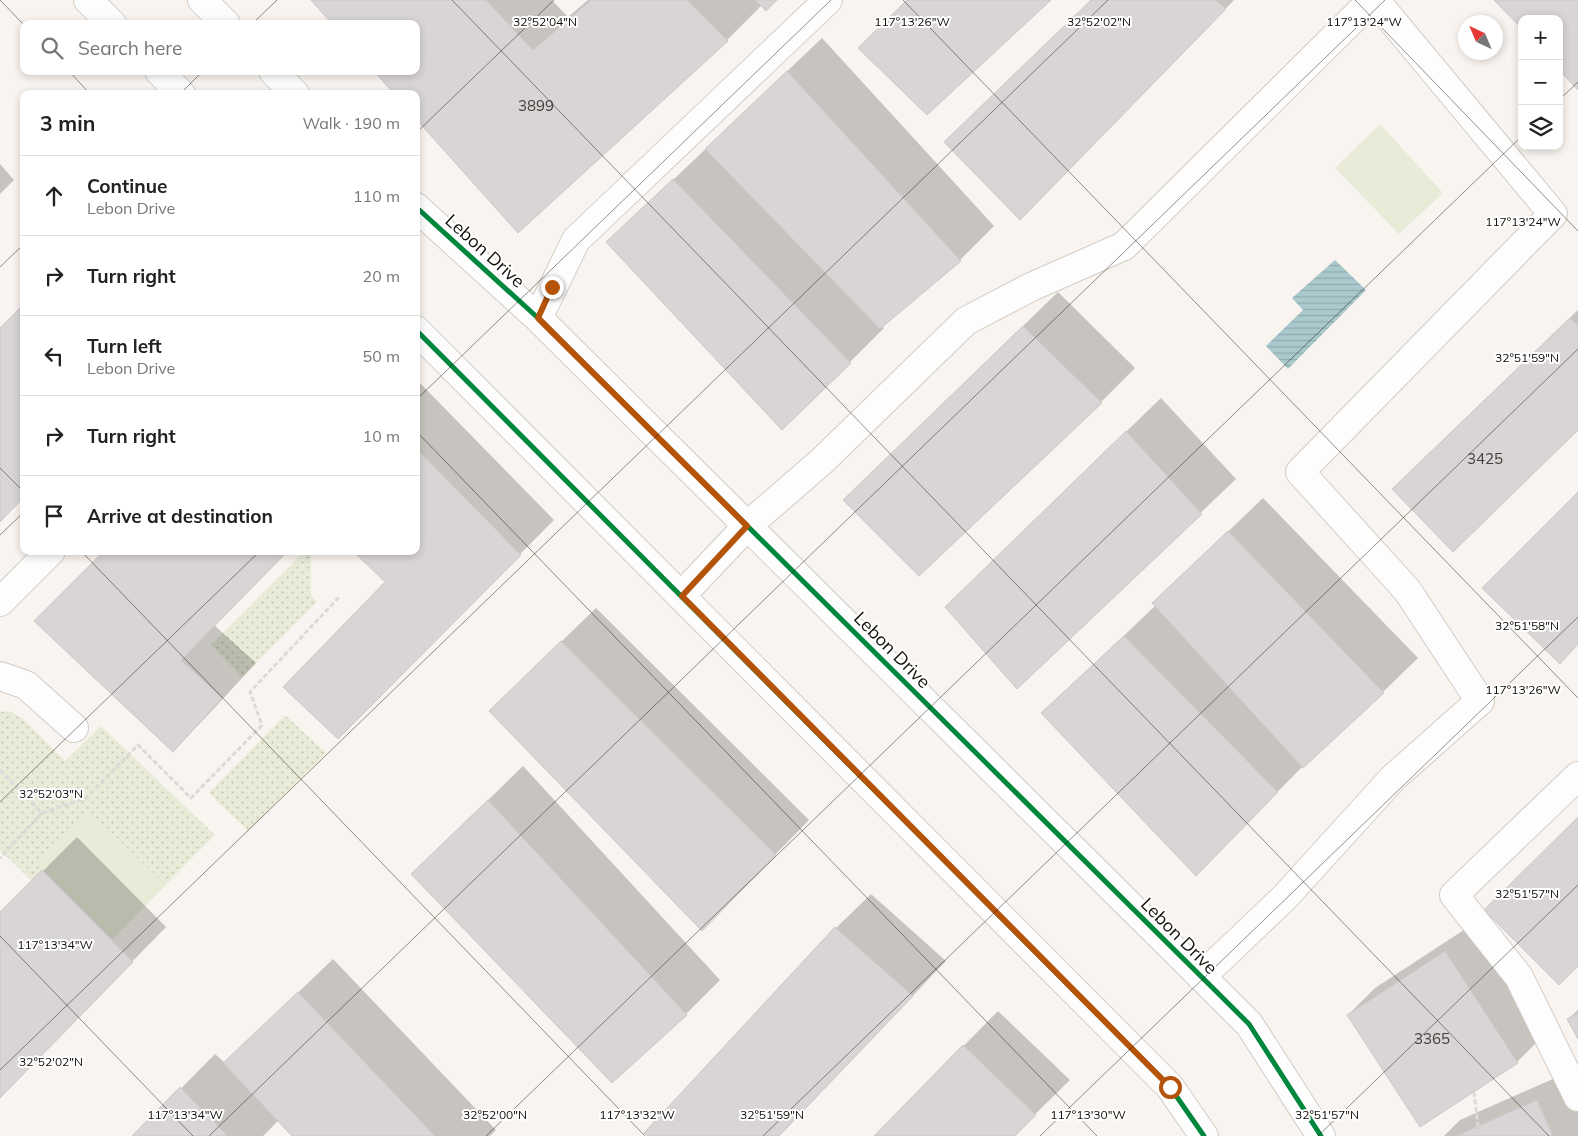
<!DOCTYPE html>
<meta charset="utf-8">
<style>
body{margin:0;font-family:Mulish,sans-serif;background:#f2f2f2;color:#222}
.controls{position:absolute;right:15px;top:15px;display:grid;overflow:hidden;border-radius:10px;box-shadow:0 2px 8px #0003}
.controls button{width:45px;height:45px;display:grid;place-items:center;padding:0;border:0;border-bottom:1px solid #e0e0e0;background:#fff;color:#222;font:25px sans-serif}
.compass{position:absolute;left:1458px;top:15px;width:45px;height:45px;border-radius:50%;background:#fff;box-shadow:0 2px 8px #0003;rotate:316deg}
.stop{position:absolute;width:15px;height:15px;margin:-11px;border:4px solid #b45309;border-radius:50%;background:#fff}
.stop.end{background:#b45309;border-color:#fff;box-shadow:0 1px 5px #0008}
.list{margin:0;padding:0;list-style:none}
h2{display:flex;justify-content:space-between;align-items:center;height:65px;margin:0;padding:0 20px;font-size:21px}
h2 small{font-size:16px;font-weight:400;color:#767676}
.list li{display:grid;grid-template-columns:32px 1fr auto;gap:15px;align-items:center;box-sizing:border-box;height:80px;padding:0 20px;border-top:1px solid #e0e0e0}
.list b{display:block;font-size:19px;white-space:nowrap}
.list p{margin:0;font-size:16px;white-space:nowrap;color:#767676}
.list em{font-size:16px;font-style:normal;color:#767676}
.icon{flex:none;width:28px;height:28px;fill:none;stroke:currentColor;stroke-width:2;stroke-linecap:round;stroke-linejoin:round}
.map{position:relative;flex:none;width:1578px;height:1136px;overflow:hidden}
.search{position:absolute;background:#fff;box-shadow:0 2px 8px #0003;left:20px;top:20px;width:400px;height:55px;display:flex;align-items:center;gap:12px;box-sizing:border-box;padding:0 18px;border-radius:10px;color:#767676;font-size:19px}
.panel{position:absolute;background:#fff;box-shadow:0 2px 8px #0003;left:20px;top:90px;width:400px;height:465px;border-radius:10px}
.map>svg:first-child{display:block}
.grass{fill:url(#grass-dots)}
.pitch{fill:#e7ebd7}
.water{fill:url(#water-rules)}
.shadow{fill:#0003}
.building{fill:#d9d4d5;stroke:#ccc7c8}
.lines{fill:none;stroke-linecap:round;stroke-linejoin:round}
.minor-casing{stroke:#d1ccc6;stroke-width:30}
.path{stroke:#dbdad8;stroke-width:3;stroke-dasharray:5 2.5;stroke-linecap:butt}
.minor{stroke:#fefdfd;stroke-width:28}
.cycleway-casing{stroke:#fff;stroke-width:8}
.cycleway{stroke:#00873e;stroke-width:5}
.route{stroke:#b45309;stroke-width:6}
.ticks{fill:none;stroke:#110d07;stroke-width:1;stroke-opacity:0.45}
.labels{text-anchor:middle;stroke-width:4;stroke-linejoin:round;paint-order:stroke}
.number-label{font-size:15px;fill:#433f3a}
.street-label{font-size:18px;fill:#110d07;stroke:#fff}
.ticks-label{font-size:12px;text-anchor:middle;fill:#110d07;stroke:#fff;stroke-width:4;stroke-linejoin:round;paint-order:stroke}
</style>
<div class="map">
<svg width="1578" height="1136" viewBox="0 0 1578 1136">
<defs>
<pattern id="grass-dots" width="8" height="8" patternUnits="userSpaceOnUse" patternTransform="scale(1.25)"><rect width="8" height="8" fill="#e7ebd7"/><path d="M2 2h.1M6 6h.1" fill="none" stroke="#c5c8b7" stroke-width="1.8" stroke-linecap="round"/></pattern>
<pattern id="water-rules" width="6" height="5" patternUnits="userSpaceOnUse" patternTransform="scale(1.25)"><rect width="6" height="5" fill="#a9c9cd"/><path d="M0 2.5h6" fill="none" stroke="#90abaf"/></pattern>
</defs>
<rect width="100%" height="100%" fill="#f9f4ef"/>
<!-- grass -->
<path class="grass" d="M 305,551 L 311,551 L 311,595 L 317,602 L 242,677 L 211,645 Z
M 9,711 L 22,718 L 65,761 L 101,726 L 215,835 L 112,939 L 44,870 L 32,881 L 0,850 L 0,712 Z
M 285,715 L 326,753 L 248,831 L 209,793 Z"/>
<!-- pitch -->
<path class="pitch" d="M 1380,124 L 1443,193 L 1399,234 L 1335,168 Z
M 91,813 L 166,885 L 112,939 L 38,865 Z"/>
<!-- water -->
<path class="water" d="M 1335,260 L 1366,290 L 1288,369 L 1266,346 L 1303,310 L 1292,298 Z"/>
<!-- shadow -->
<path class="shadow" d="M 313,0 L 552,0 L 568,17 L 588,0 L 775,0 L 762,5 L 727,40 L 416,71 L 416,24 Z
M 1092,0 L 1234,0 L 1054,184 Z
M 822,38 L 994,226 L 960,260 L 882,326 L 884,328 L 850,362 L 608,242 Z
M 0,164 L 14,180 L 0,194 Z
M 1058,292 L 1135,368 L 1101,402 L 879,466 Z
M 1578,310 L 1578,428 L 1439,444 Z
M 416,379 L 554,520 L 338,737 L 387,582 L 416,551 Z
M 1161,398 L 1236,479 L 1018,687 L 981,572 Z
M 1263,498 L 1418,658 L 1383,692 L 1303,766 L 1230,840 L 1043,713 L 1156,605 L 1154,603 Z
M 596,608 L 809,820 L 736,895 L 525,677 Z
M 36,621 L 214,625 L 256,663 L 207,716 L 173,751 Z
M 523,766 L 720,980 L 686,1014 L 447,840 Z
M 77,837 L 166,927 L 0,1097 L 0,914 Z
M 871,894 L 946,961 L 779,1136 L 649,1136 L 836,928 Z
M 1473,924 L 1544,1035 L 1517,1062 L 1348,1015 L 1375,988 Z
M 333,959 L 496,1130 L 490,1136 L 294,1136 L 279,1120 L 263,1136 L 134,1136 L 215,1054 L 225,1063 Z
M 1578,1010 L 1578,1037 L 1568,1019 Z
M 998,1011 L 1070,1080 L 1013,1136 L 875,1136 Z
M 1564,1074 L 1578,1104 L 1578,1136 L 1444,1136 L 1460,1120 Z"/>
<!-- building -->
<path class="building" d="M 311,0 L 486,0 L 533,50 L 591,0 L 687,0 L 728,41 L 518,233 L 416,119 L 416,94 L 394,94 L 374,71 L 416,71 L 416,24 L 332,24 Z
M 755,0 L 777,0 L 766,11 Z
M 907,0 L 1051,0 L 927,115 L 858,48 Z
M 1091,0 L 1216,0 L 1226,9 L 1020,220 L 944,142 Z
M 1494,0 L 1578,0 L 1578,90 L 1559,70 L 1559,19 L 1522,19 L 1522,29 Z
M 787,71 L 961,261 L 880,329 L 705,149 Z
M 673,179 L 851,363 L 782,430 L 606,242 Z
M 24,304 L 24,497 L 0,522 L 0,328 Z
M 1570,318 L 1578,326 L 1578,430 L 1453,552 L 1392,489 Z
M 1023,326 L 1102,403 L 919,576 L 843,500 Z
M 1126,431 L 1202,514 L 1017,689 L 945,607 Z
M 416,448 L 521,555 L 338,739 L 283,687 L 385,582 L 353,551 L 416,551 Z
M 1578,492 L 1578,644 L 1560,664 L 1482,588 Z
M 1228,531 L 1384,693 L 1303,768 L 1152,603 Z
M 104,551 L 288,551 L 181,660 L 222,698 L 173,752 L 34,621 Z
M 1124,636 L 1278,792 L 1196,876 L 1041,713 Z
M 561,641 L 776,855 L 702,931 L 489,711 Z
M 488,800 L 687,1015 L 612,1083 L 411,874 Z
M 1578,817 L 1578,966 L 1559,985 L 1484,910 Z
M 42,870 L 133,962 L 0,1098 L 0,912 Z
M 835,927 L 913,996 L 779,1136 L 648,1136 L 644,1133 Z
M 1445,951 L 1518,1063 L 1420,1127 L 1347,1015 Z
M 298,992 L 435,1136 L 292,1136 L 223,1063 Z
M 1578,1013 L 1578,1039 L 1567,1019 Z
M 963,1045 L 1036,1115 L 1015,1136 L 874,1136 Z
M 180,1087 L 228,1136 L 132,1136 Z
M 1537,1100 L 1553,1136 L 1456,1136 L 1478,1126 Z"/>
<g class="lines">
<defs>
<path id="minor" d="M 88,0 L 112,24
M 202,0 L 226,24
M 159,71 L 181,94
M 273,71 L 295,94
M 416,207 L 538,318 L 1249,1024 L 1321,1136
M 538,318 L 576,240 L 828,0
M 416,330 L 1170,1087 L 1204,1136
M 681,596 L 747,526 L 822,461 L 966,321 L 1031,287 L 1124,246 L 1372,0
M 0,602 L 51,551
M 0,676 L 26,685 L 74,728
M 1578,776 L 1454,895 L 1519,977 L 1578,1097
M 1201,977 L 1285,897 L 1393,778 L 1480,701 L 1407,590 L 1300,472 L 1553,214 L 1375,0"/>
</defs>
<!-- minor casing -->
<use href="#minor" class="minor-casing"/>
<!-- path -->
<path class="path" d="M 0,770 L 42,813 L 0,858
M 42,813 L 86,798 L 138,745 L 191,798 L 262,725 L 250,692 L 340,596
M 1474,1092 L 1478,1126"/>
<!-- minor -->
<use href="#minor" class="minor"/>
<defs>
<path id="cycleway" d="M 416,207 L 538,318 L 1249,1024 L 1321,1136
M 416,330 L 1170,1087 L 1204,1136"/>
</defs>
<!-- cycleway casing -->
<use href="#cycleway" class="cycleway-casing"/>
<!-- cycleway -->
<use href="#cycleway" class="cycleway"/>
</g>
<g class="lines">
<!-- route -->
<path class="route" d="M 552,287 L 538,318 L 747,526 L 682,596 L 1170,1087"/>
</g>
<!-- ticks -->
<path class="ticks" d="M 0,0 L 24,25M 452,0 L 1549,1136M 903,0 L 1578,698M 1355,0 L 1578,231M 252,24 L 277,0M 69,71 L 90,94M 180,94 L 203,71M 1559,100 L 1578,82M 416,133 L 554,0M 0,267 L 24,244M 416,400 L 831,0M 416,431 L 1097,1136M 0,468 L 24,492M 0,535 L 24,512M 81,551 L 645,1136M 0,802 L 260,551M 0,936 L 193,1136M 0,1070 L 1108,0M 209,1136 L 1385,0M 486,1136 L 1522,136M 763,1136 L 1578,349M 1040,1136 L 1578,617M 1318,1136 L 1578,885"/>
<g class="labels">
<!-- number labels -->
<g class="number-label">
<text x="536" y="111">3899</text>
<text x="1485" y="464">3425</text>
<text x="1432" y="1044">3365</text>
</g>
<!-- street labels -->
<g class="street-label">
<text transform="translate(485 251) rotate(42)" y="6">Lebon Drive</text>
<text transform="translate(892 650) rotate(45)" y="6">Lebon Drive</text>
<text transform="translate(1179 936) rotate(45)" y="6">Lebon Drive</text>
</g>
</g>
<g class="ticks-label">
<text x="545" y="26">32°52'04"N</text>
<text x="1099" y="26">32°52'02"N</text>
<text x="912" y="26">117°13'26"W</text>
<text x="1364" y="26">117°13'24"W</text>
<text x="1523" y="226">117°13'24"W</text>
<text x="1527" y="362">32°51'59"N</text>
<text x="1527" y="630">32°51'58"N</text>
<text x="1523" y="694">117°13'26"W</text>
<text x="51" y="798">32°52'03"N</text>
<text x="1527" y="898">32°51'57"N</text>
<text x="55" y="949">117°13'34"W</text>
<text x="51" y="1066">32°52'02"N</text>
<text x="185" y="1119">117°13'34"W</text>
<text x="637" y="1119">117°13'32"W</text>
<text x="1088" y="1119">117°13'30"W</text>
<text x="495" y="1119">32°52'00"N</text>
<text x="772" y="1119">32°51'59"N</text>
<text x="1327" y="1119">32°51'57"N</text>
</g>
</svg>
<div class="controls">
<button>+</button>
<button>−</button>
<button><svg class="icon" aria-label="layers" viewBox="0 0 24 24"><path d="M12 4l9 5-9 5-9-5zM3 14l9 5 9-5"/></svg></button>
</div>
<svg class="compass" viewBox="-18 -18 36 36"><path d="M0-13l5 13h-10z" fill="#e53935"/><path d="M0 13l5-13h-10z" fill="#767676"/></svg>
<div class="stop" style="left:1170px;top:1087px"></div>
<div class="stop end" style="left:552px;top:287px"></div>
<div class="search"><svg class="icon" aria-label="search" viewBox="0 0 24 24"><circle cx="10" cy="10" r="6"/><path d="M15 15l6 6"/></svg>Search here</div>
<section class="panel">
<h2>3 min<small>Walk · 190 m</small></h2>
<ul class="list">
<li><svg class="icon" aria-label="ahead" viewBox="0 0 24 24"><path d="M12 20V5M6 11l6-6 6 6"/></svg><div><b>Continue</b><p>Lebon Drive</p></div><em>110 m</em></li>
<li><svg class="icon" aria-label="right" viewBox="0 0 24 24"><path d="M7 20v-9h11M14 6l5 5-5 5"/></svg><div><b>Turn right</b></div><em>20 m</em></li>
<li><svg class="icon" aria-label="left" viewBox="0 0 24 24"><path d="M17 20v-9H6M10 6l-5 5 5 5"/></svg><div><b>Turn left</b><p>Lebon Drive</p></div><em>50 m</em></li>
<li><svg class="icon" aria-label="right" viewBox="0 0 24 24"><path d="M7 20v-9h11M14 6l5 5-5 5"/></svg><div><b>Turn right</b></div><em>10 m</em></li>
<li><svg class="icon" aria-label="arrive" viewBox="0 0 24 24"><path d="M6 21V4h12l-3 4 3 4H6"/></svg><div><b>Arrive at destination</b></div></li>
</ul>
</section>
</div>
